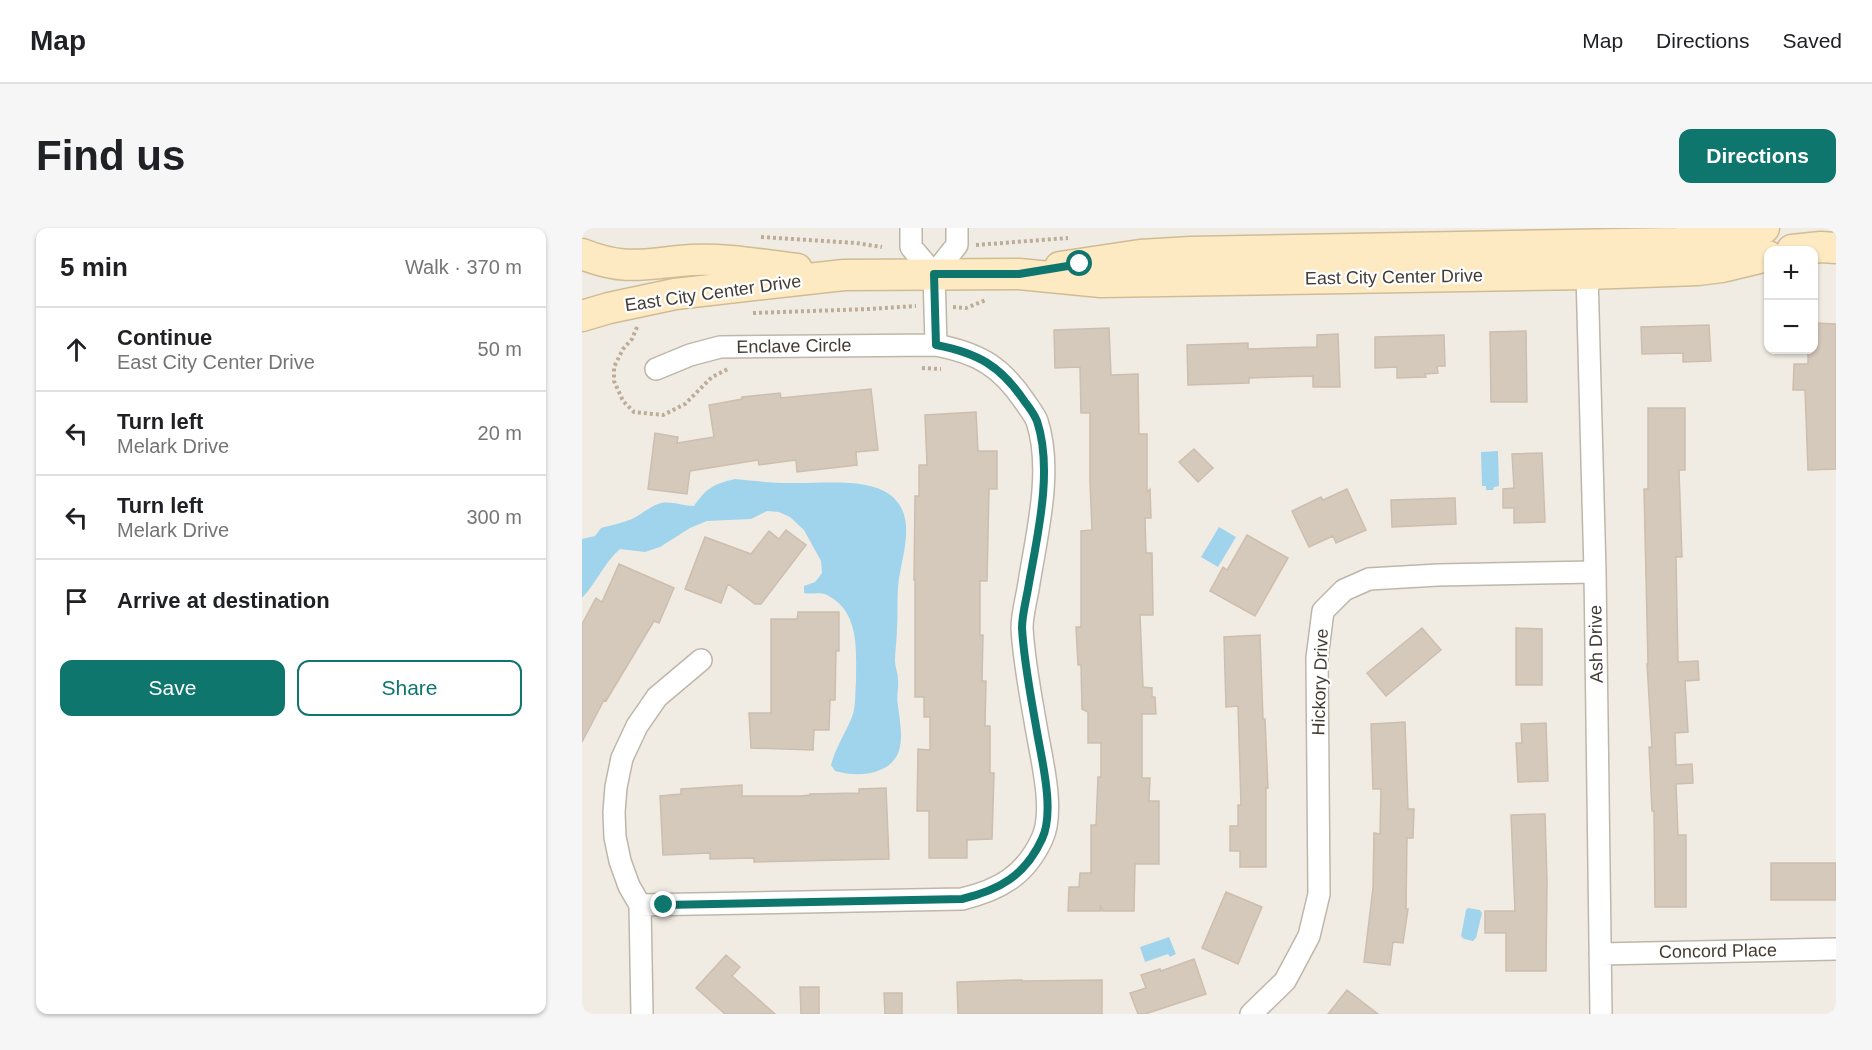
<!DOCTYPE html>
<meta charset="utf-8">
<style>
body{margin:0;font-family:Arial,sans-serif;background:#f6f6f6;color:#202124}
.controls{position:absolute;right:18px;top:18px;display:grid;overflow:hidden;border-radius:12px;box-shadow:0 2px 4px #0004}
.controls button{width:54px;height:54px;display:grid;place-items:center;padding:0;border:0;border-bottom:2px solid #e0e0e0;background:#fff;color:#202124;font:30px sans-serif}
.stop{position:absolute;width:18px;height:18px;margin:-14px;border:4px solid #0f766e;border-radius:50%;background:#fff}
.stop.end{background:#0f766e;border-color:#fff;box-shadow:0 2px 6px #0008}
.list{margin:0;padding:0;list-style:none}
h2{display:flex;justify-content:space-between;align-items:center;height:78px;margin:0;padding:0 24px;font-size:26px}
h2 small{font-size:20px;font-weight:400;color:#757577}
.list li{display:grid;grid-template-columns:39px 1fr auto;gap:18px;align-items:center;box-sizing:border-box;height:84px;padding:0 24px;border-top:2px solid #e0e0e0}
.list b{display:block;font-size:22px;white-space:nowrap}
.list p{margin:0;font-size:20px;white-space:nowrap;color:#757577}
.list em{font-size:20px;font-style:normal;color:#757577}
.actions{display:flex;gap:12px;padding:18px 24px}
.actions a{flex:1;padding:14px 0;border:2px solid #0f766e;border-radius:12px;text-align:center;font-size:21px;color:#0f766e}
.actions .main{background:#0f766e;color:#fff}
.icon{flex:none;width:33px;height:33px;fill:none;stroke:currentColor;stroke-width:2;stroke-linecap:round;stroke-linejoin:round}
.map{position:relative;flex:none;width:1254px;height:786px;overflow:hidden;border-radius:12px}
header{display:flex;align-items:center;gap:36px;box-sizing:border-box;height:84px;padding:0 30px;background:#fff;border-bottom:2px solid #e0e0e0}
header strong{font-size:28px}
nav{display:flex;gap:33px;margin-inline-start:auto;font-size:21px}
.intro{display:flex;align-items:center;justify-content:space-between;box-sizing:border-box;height:144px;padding:0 36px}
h1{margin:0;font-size:42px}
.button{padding:15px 27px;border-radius:12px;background:#0f766e;color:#fff;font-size:21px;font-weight:700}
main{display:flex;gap:36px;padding:0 36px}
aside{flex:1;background:#fff;border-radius:12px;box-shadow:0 2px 4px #0004}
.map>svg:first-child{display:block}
.water{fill:#a0d4ed}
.building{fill:#d5c9bc;stroke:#cdbead;stroke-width:1.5}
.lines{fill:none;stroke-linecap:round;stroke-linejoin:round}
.street-casing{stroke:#bfb6a9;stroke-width:24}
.secondary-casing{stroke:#d0bc94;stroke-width:33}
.path{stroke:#bdad98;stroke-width:4;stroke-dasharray:3 3;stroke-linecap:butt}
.street{stroke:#fff;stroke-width:21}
.secondary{stroke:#fdeac2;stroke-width:30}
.route{stroke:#0f766e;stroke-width:8}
.labels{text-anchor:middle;stroke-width:4.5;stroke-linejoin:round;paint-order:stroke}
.street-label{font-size:18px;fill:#433c34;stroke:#fff}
</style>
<header>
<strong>Map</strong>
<nav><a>Map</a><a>Directions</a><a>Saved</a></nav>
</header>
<div class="intro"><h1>Find us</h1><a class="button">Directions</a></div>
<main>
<aside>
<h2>5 min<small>Walk · 370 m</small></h2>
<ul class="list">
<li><svg class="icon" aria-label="ahead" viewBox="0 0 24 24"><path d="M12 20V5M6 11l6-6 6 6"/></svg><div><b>Continue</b><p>East City Center Drive</p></div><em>50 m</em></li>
<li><svg class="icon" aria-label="left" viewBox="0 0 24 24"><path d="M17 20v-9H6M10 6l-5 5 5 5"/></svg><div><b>Turn left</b><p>Melark Drive</p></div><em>20 m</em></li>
<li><svg class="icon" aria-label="left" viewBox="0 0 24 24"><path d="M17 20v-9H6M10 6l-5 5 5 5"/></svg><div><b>Turn left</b><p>Melark Drive</p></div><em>300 m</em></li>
<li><svg class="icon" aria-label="arrive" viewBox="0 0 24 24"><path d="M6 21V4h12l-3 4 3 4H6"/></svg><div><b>Arrive at destination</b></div></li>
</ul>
<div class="actions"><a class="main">Save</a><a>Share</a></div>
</aside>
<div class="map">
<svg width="1254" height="786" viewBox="0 0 1254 786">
<rect width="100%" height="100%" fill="#f1ece3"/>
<!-- water -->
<path class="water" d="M 916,223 L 917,258 L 912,259 L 911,262 L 904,262 L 904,258 L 900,258 L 899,224 Z
M 153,251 C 172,253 190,255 208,255 C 236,256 284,249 307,266 C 338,288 318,330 316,360 C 315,374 316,387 315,401 C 315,412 313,422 313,433 C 313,439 316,445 316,451 C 317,460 314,469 316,478 C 319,502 326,531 298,542 C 284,548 268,547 253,543 L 249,537 C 254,518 265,503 271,486 C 274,475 273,464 274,453 C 274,422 278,384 245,367 C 238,363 230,367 222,365 L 222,358 L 233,354 L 240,345 L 239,333 L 222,302 L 208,289 L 197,284 L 185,283 L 169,291 L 125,293 L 108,300 L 78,319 L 63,324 L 38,321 C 22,335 15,354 0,370 L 0,311 L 13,308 L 19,300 C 29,297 40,295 50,291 C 60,286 68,278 79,275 C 91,273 100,278 112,278 C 124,260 132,256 153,251 Z
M 637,299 L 654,309 L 636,339 L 619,329 Z
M 886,680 L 898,682 L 900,685 L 894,710 L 891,713 L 882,711 L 879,708 L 884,682 Z
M 587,709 L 594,726 L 588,729 L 586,726 L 563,734 L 558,719 Z"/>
<!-- building -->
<path class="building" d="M 1232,95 L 1254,96 L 1254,241 L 1226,242 L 1223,162 L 1211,162 L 1212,136 L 1226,136 L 1226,122 L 1232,122 Z
M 1127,97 L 1129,133 L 1101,134 L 1101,125 L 1060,126 L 1059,99 Z
M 527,100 L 529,147 L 556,146 L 557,206 L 565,206 L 565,264 L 568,261 L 569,290 L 563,290 L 564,325 L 570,325 L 571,387 L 558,387 L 561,459 L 570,460 L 570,469 L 573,469 L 574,486 L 560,486 L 560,550 L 568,550 L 567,573 L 577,573 L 577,636 L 553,636 L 552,683 L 521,683 L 518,677 L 519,683 L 486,683 L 487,659 L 497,659 L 498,645 L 509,645 L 509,597 L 514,597 L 516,549 L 519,549 L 519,515 L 506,515 L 506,484 L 500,481 L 499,437 L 496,437 L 494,399 L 499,399 L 499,303 L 510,302 L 508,254 L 508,185 L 499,185 L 498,139 L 473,140 L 472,102 Z
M 944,103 L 945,174 L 909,174 L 908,104 Z
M 756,106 L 758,159 L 731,159 L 731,148 L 667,150 L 667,155 L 606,157 L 605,117 L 666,115 L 666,121 L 735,119 L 735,107 Z
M 862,107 L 863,138 L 855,138 L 856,145 L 843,146 L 844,149 L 815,150 L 815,139 L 793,140 L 793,109 Z
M 289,161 L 296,222 L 274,224 L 275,237 L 215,244 L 214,232 L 177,237 L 176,232 L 108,243 L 105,266 L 66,261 L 73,205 L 96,209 L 95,215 L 132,209 L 127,177 L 160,171 L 160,169 L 198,165 L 199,170 Z
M 1066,180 L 1103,180 L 1103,242 L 1097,242 L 1100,329 L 1094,329 L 1096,434 L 1116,433 L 1117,452 L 1103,453 L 1106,504 L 1093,505 L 1094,537 L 1110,536 L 1111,555 L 1094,556 L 1096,607 L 1104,607 L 1104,679 L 1073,679 L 1072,583 L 1070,583 L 1067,519 L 1070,519 L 1065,436 L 1066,436 L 1062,261 L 1066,261 Z
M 394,184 L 396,223 L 415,223 L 415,261 L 407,261 L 405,353 L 398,353 L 398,407 L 401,407 L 400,453 L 404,453 L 403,498 L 408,498 L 408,545 L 412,545 L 410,611 L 385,612 L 385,630 L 347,630 L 347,583 L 335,583 L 336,521 L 348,522 L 348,489 L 342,489 L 342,469 L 333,469 L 333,352 L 332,352 L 333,268 L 337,268 L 337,237 L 345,237 L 343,187 Z
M 612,221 L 631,240 L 616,254 L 597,234 Z
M 960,225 L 963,294 L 932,295 L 932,280 L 921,280 L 921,261 L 932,260 L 930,226 Z
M 765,261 L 784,302 L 754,315 L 751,308 L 727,319 L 710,283 L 739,269 L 741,272 Z
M 873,270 L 874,296 L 810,299 L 809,272 Z
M 204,302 L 224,317 L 179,376 L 173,376 L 146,356 L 139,375 L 103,361 L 123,309 L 169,326 L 187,303 L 197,311 Z
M 665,307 L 706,330 L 673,388 L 628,363 L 641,339 L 645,342 Z
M 37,336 L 92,360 L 77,395 L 72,393 L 24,473 L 22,472 L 0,514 L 0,396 L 14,370 L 20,374 Z
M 216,384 L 257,384 L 257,423 L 254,423 L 253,472 L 248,472 L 247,502 L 232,502 L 231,522 L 169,520 L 167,485 L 189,485 L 189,391 L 215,391 Z
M 840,400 L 859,422 L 804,468 L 785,445 Z
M 934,400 L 960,401 L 960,457 L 934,457 Z
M 678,407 L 681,491 L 683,491 L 686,560 L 684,560 L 684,639 L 658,639 L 658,623 L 648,623 L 648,598 L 656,598 L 656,577 L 659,577 L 656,478 L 644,479 L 642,409 Z
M 823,494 L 826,581 L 832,581 L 831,610 L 825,610 L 824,681 L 826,681 L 821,715 L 811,714 L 808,737 L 782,734 L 791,660 L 792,605 L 798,606 L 799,561 L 791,561 L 789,496 Z
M 964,495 L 966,553 L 936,554 L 934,515 L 940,515 L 939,496 Z
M 160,557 L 160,568 L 219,568 L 228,567 L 228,566 L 277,565 L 277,561 L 304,560 L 307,631 L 172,634 L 172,630 L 128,631 L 128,625 L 81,627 L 78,568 L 99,566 L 99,561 Z
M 963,586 L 965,653 L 964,743 L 924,743 L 924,705 L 903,705 L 903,683 L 933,683 L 929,587 Z
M 1189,635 L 1254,635 L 1254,672 L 1189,672 Z
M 644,664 L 680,679 L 656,736 L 620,720 Z
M 144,727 L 158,739 L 150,748 L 193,786 L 143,786 L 114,760 Z
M 612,731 L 624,766 L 563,786 L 556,786 L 548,765 L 564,760 L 559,747 L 578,741 L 579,743 Z
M 440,752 L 440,753 L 520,752 L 520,786 L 376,786 L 375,754 Z
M 218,759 L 237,759 L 237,786 L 219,786 Z
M 765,762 L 796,786 L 746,786 Z
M 302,765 L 320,765 L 320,786 L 303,786 Z"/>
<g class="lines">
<defs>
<path id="street" d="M 329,0 L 329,19 L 352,46
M 352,46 L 354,117
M 352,46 L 375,17 L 375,0
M 1005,46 L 1013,344 L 1019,786
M 58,677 L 380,671 C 417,662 443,648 460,611 C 473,584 460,533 455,504 C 449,469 442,435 440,400 C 440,386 445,369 447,355 C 455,305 471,242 455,193 C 452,186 447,180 443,174 C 419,138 396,125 354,117 L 138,119 L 108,127 L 74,141
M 1018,726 L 1254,721
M 60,786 L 58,677 L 47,658 L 38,633 L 33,609 L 32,584 L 34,559 L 40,530 L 55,498 L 75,469 L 119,432
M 669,786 L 703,753 L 727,708 L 737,666 L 735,430 L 741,383 L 762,362 L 787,351 L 856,347 L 1013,344"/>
<path id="secondary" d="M 1210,22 L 1239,19 L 1254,20
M 0,26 C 44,44 65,35 109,32 C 144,30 180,37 215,41
M 478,39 L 558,27 L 609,24 L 1096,15 L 1146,9 L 1182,0
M 0,88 L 27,80 L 93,66 L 262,47 L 437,46 L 519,54 L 1005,46 L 1116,42 L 1140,39 L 1186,28"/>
</defs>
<!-- street casing -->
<use href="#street" class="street-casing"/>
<!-- secondary casing -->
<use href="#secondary" class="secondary-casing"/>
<!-- path -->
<path class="path" d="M 179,9 L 274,15 L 300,19
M 394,17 L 486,10
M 371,79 L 384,80 L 404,72
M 171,85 L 287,81 L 334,78
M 55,99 L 50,111 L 41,121 L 32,139 L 32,153 L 41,173 L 52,184 L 81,187 L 103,176 L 130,149 L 146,141
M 340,140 L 359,141"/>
<!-- street -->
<use href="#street" class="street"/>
<!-- secondary -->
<use href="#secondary" class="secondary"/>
</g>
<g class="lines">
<!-- route -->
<path class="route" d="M 82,677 L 380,671 C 417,662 443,648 460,611 C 473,584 460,533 455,504 C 449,469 442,435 440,400 C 440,386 445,369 447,355 C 456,305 471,241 455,193 C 452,186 447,179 443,174 C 419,138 396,125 354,117 L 352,46 L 437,46 L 498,36"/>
</g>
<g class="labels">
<!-- street labels -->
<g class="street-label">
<text transform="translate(812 49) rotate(-1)" y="6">East City Center Drive</text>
<text transform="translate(131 65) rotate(-8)" y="6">East City Center Drive</text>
<text transform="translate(212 118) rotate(-1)" y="6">Enclave Circle</text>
<text transform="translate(1014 416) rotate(-91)" y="6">Ash Drive</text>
<text transform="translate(738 454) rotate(-88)" y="6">Hickory Drive</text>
<text transform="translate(1136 723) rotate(-1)" y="6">Concord Place</text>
</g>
</g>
</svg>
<div class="controls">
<button>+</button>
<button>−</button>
</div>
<div class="stop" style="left:498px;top:36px"></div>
<div class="stop end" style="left:82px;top:677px"></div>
</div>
</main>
